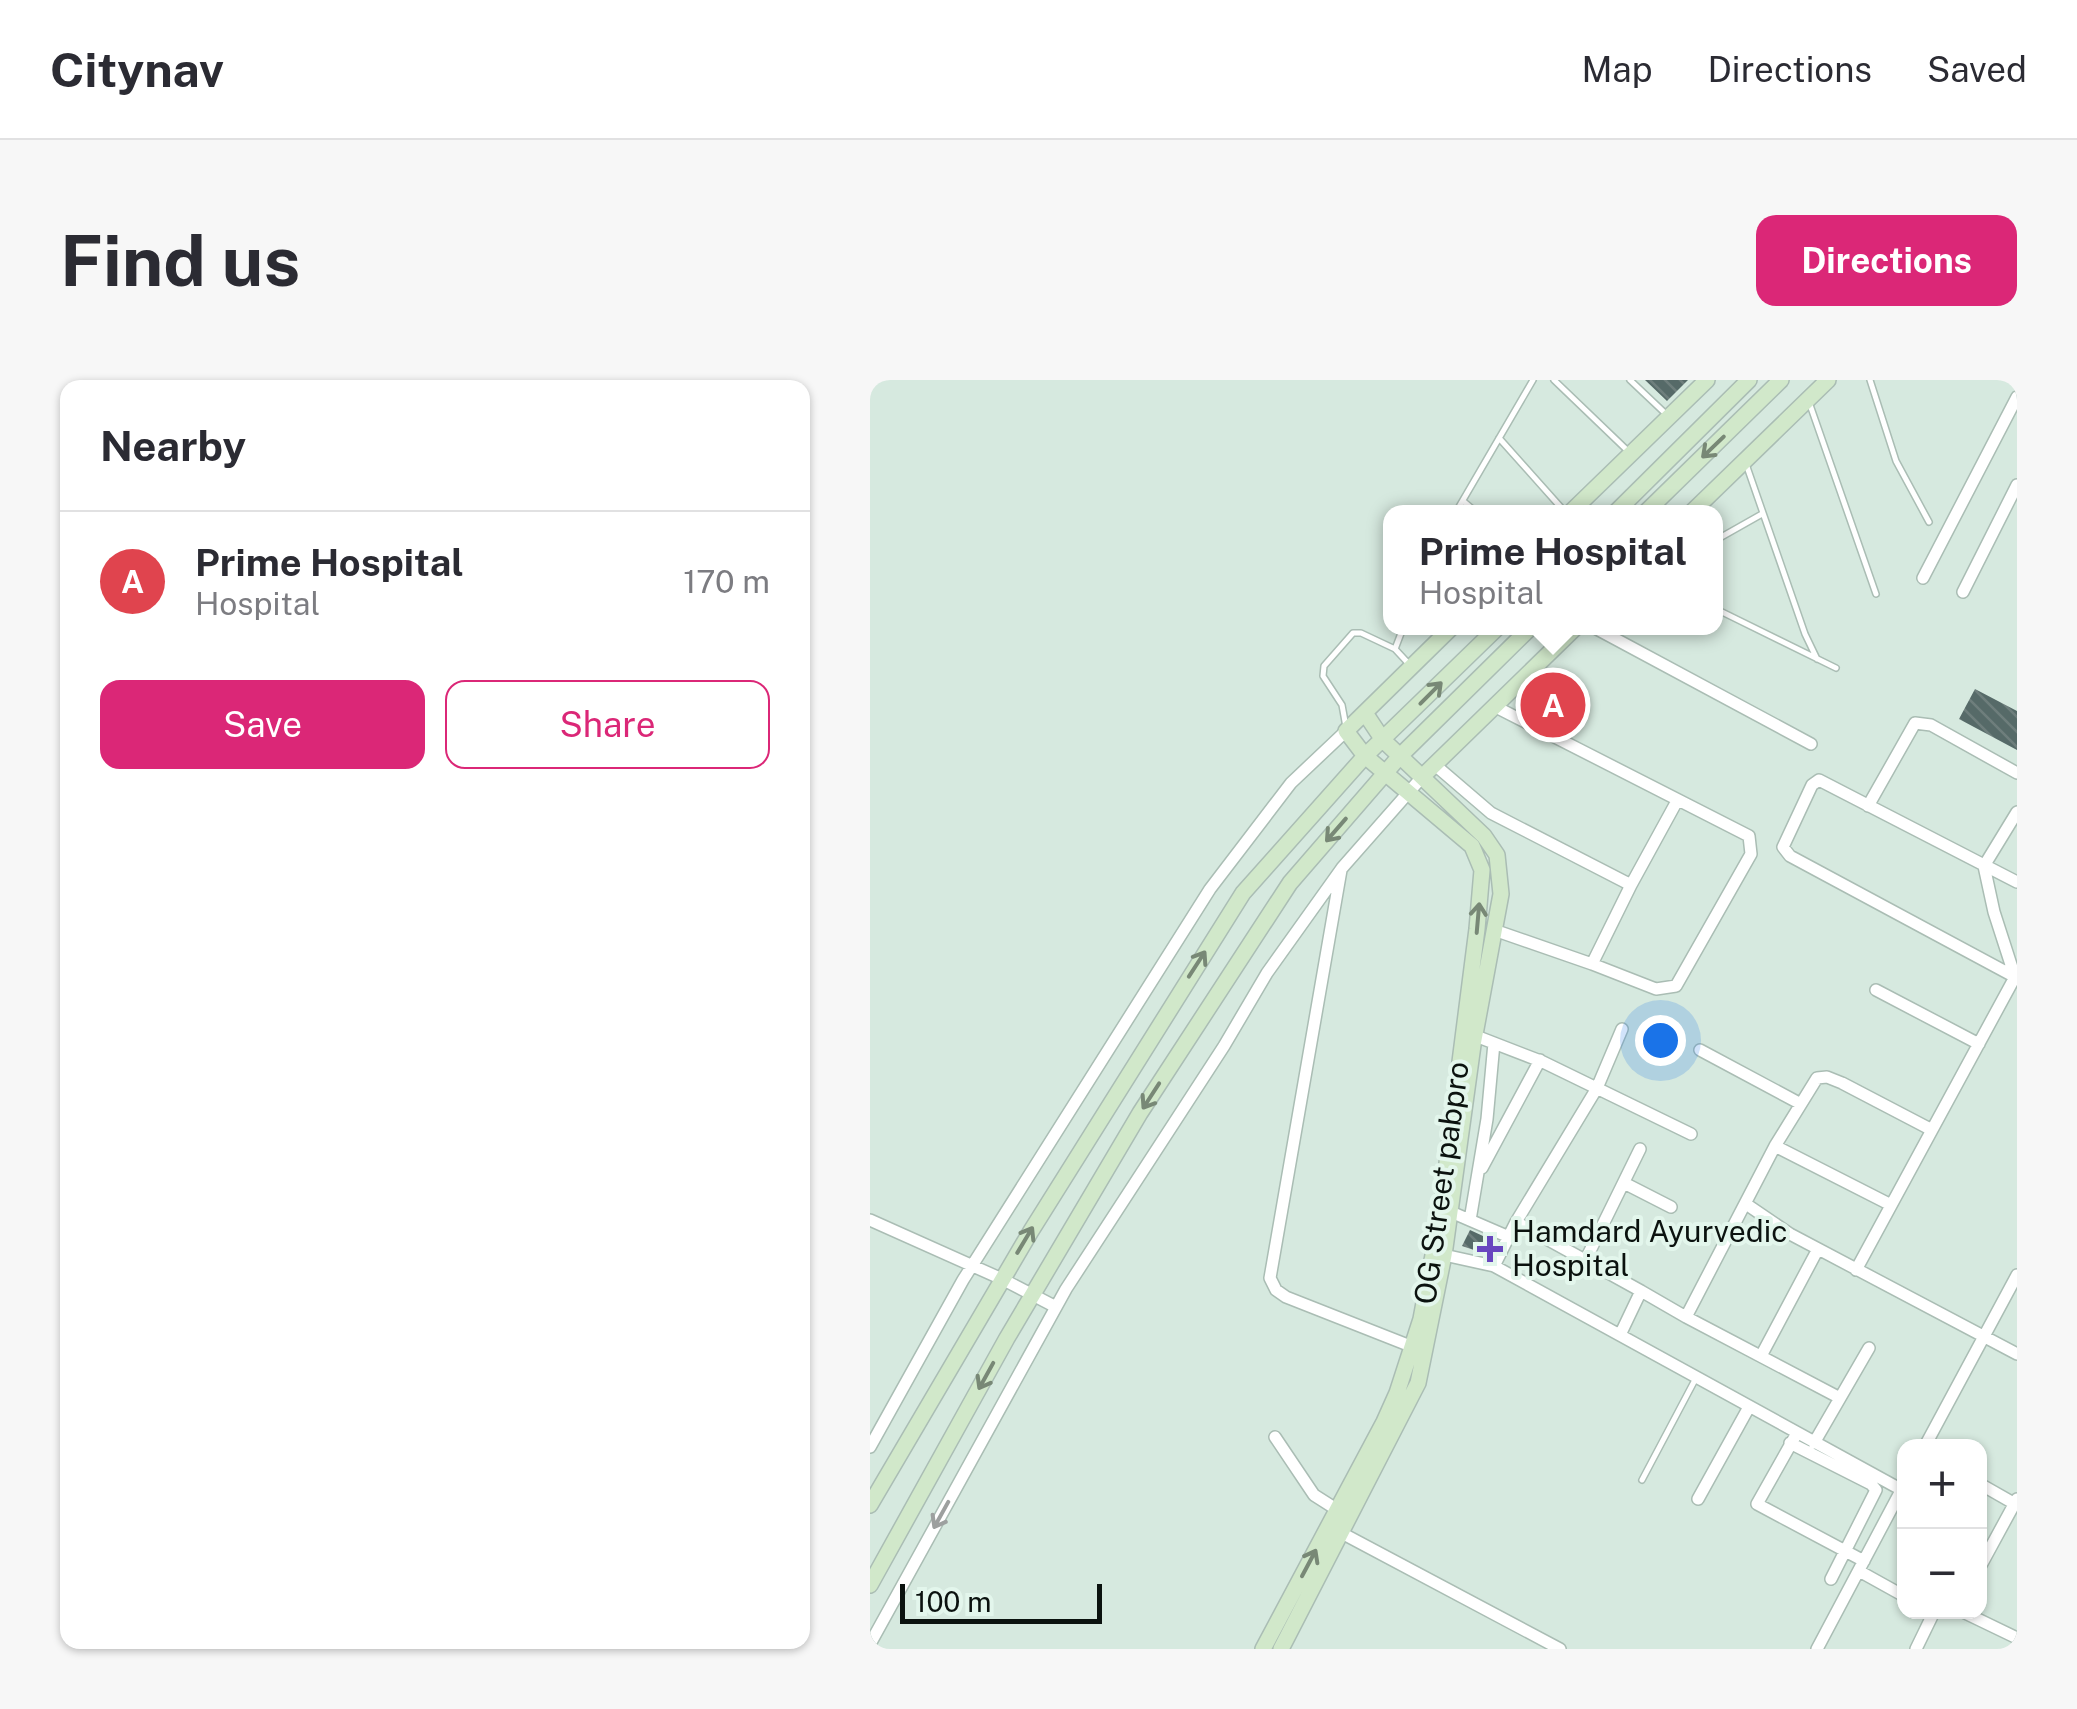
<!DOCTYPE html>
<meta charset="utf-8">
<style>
body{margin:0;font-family:"Public Sans",sans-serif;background:#f7f7f7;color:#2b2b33}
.controls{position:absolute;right:30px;bottom:30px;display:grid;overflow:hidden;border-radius:20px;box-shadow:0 2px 8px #0004}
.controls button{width:90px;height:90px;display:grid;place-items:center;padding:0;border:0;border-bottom:2px solid #e1e1e2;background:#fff;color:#2b2b33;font:50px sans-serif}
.scale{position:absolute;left:30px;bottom:25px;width:202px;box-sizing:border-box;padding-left:10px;border:5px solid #0b120f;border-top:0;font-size:28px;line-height:35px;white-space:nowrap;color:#0b120f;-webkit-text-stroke:8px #e3f6ec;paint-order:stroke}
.you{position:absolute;left:790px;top:660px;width:35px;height:35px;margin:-25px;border:8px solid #fff;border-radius:50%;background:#1a73e8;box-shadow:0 0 0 15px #1a73e833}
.badge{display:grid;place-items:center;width:65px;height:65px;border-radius:50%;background:#db2777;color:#fff;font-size:32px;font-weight:700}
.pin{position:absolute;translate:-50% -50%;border:5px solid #fff;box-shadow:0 2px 10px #0006}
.popup{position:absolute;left:513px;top:125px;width:340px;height:130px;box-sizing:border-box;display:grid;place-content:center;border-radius:20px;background:#fff;filter:drop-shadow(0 2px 8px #0005);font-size:32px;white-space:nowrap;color:#7c7c81}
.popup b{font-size:38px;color:#2b2b33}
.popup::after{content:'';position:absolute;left:50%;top:100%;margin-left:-20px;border:20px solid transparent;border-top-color:#fff}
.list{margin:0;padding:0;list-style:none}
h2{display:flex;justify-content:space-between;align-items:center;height:130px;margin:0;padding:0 40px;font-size:42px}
h2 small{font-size:32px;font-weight:400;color:#7c7c81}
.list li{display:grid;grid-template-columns:65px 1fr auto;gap:30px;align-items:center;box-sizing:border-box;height:140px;padding:0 40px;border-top:2px solid #e1e1e2}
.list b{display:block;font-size:38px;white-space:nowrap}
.list p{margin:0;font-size:32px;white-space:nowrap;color:#7c7c81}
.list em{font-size:32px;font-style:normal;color:#7c7c81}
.actions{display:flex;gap:20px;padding:30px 40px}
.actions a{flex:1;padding:22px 0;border:2px solid #db2777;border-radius:20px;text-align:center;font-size:35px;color:#db2777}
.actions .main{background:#db2777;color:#fff}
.map{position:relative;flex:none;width:1147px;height:1269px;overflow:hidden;border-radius:20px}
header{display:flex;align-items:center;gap:60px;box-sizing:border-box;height:140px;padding:0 50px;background:#fff;border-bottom:2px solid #e1e1e2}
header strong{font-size:48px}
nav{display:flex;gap:55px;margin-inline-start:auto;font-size:35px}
.intro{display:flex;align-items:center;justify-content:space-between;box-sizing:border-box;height:240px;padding:0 60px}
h1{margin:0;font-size:70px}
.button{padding:25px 45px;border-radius:20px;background:#db2777;color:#fff;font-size:35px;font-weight:700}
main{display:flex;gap:60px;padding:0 60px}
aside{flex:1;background:#fff;border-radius:20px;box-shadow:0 2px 8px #0004}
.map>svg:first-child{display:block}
.building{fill:url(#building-back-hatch)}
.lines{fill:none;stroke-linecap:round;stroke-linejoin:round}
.lane-casing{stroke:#aabdb4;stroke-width:8}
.street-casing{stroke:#aabdb4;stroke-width:14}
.secondary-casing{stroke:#aabdb4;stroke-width:18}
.lane{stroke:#fff;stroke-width:5}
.street{stroke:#fff;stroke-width:11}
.secondary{stroke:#d1e8ca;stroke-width:15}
.oneway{stroke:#788876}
.oneway2{stroke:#9da09f}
.poi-dot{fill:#6846bf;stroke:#e3f6ec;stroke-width:4}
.labels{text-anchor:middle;stroke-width:8;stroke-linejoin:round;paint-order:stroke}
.street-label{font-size:30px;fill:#0b120f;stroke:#e3f6ec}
.poi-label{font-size:30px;fill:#0b120f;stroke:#e3f6ec;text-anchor:start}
</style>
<header>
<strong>Citynav</strong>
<nav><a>Map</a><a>Directions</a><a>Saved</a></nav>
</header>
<div class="intro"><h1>Find us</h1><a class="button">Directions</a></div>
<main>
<aside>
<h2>Nearby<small></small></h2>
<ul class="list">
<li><span class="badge" style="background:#e0444e">A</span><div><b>Prime Hospital</b><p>Hospital</p></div><em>170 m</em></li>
</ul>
<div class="actions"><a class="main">Save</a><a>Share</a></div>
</aside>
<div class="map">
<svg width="1147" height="1269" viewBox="0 0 1147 1269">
<defs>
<pattern id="building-back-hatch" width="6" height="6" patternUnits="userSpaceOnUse" patternTransform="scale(2.5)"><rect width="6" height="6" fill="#566a68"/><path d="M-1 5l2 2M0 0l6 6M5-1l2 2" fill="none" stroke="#6e7e7c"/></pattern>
</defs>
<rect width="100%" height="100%" fill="#d6e9df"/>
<!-- building -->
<path class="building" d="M 775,0 L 818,0 L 797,21 Z
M 683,303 L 704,314 L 689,345 L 667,334 Z
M 1105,309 L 1147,331 L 1147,370 L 1089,339 Z
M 600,850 L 626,862 L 619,875 L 592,866 Z"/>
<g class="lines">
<defs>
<path id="lane" d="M 684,0 L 759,72
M 760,0 L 797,35
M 1000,0 L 1026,81 L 1059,142
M 939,22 L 1006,214
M 629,58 L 695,132
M 876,84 L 935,254 L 947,279
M 593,121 L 606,132
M 586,132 L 663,0
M 846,160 L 892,134
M 846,229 L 966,288
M 533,248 L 525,269 L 538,283
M 476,347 L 472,325 L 453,296 L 454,286 L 483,253 L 491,253 L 525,269
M 772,1100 L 826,998"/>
<path id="street" d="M 1053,198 L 1147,17
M 1093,212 L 1147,105
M 725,248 L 941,364
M 624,326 L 879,456 L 881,474 L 806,606 L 786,609 L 722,584
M 565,385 L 621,433 L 761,505 L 722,584 L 624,550
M 998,426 L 1045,343 L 1061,345 L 1147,393
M 471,490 L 400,898 L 406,910 L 416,917 L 543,967
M 1147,502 L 949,400 L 942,405 L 913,467 L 920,476 L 1147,598
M 761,505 L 807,421
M 1006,610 L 1109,664
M 598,653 L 673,682 L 821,754
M 830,670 L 929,723
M 905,766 L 1021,825
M 612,788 L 670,680
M 754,803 L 801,827
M 876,824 L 920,854 L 1147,974
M 581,832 L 639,857
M 0,840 L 132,899 L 186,927
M 600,840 L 617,739 L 624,663
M 646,842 L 727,708 L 752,649
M 574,875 L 624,886 L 1032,1110
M 716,879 L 770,769
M 624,886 L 646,842 L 771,911
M 986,890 L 1145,597 L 1124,532 L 1114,486 L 1147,432
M 750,955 L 771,911 L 816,937
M 891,976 L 948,869
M 970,1018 L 816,937 L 905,766 L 947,698 L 957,697 L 972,703 L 1062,750
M 927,1053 L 887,1124 L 994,1181
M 405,1057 L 444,1115 L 466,1129
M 920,1063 L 1001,1104 L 1006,1110 L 961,1199
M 944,1063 L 999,968
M 1055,1066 L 1147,895
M 0,1067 L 93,900 L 340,509 L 421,403 L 476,351
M 1110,1104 L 1145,1124
M 828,1119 L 879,1027
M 466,1150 L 690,1269
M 1110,1187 L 1147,1119
M 989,1191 L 1034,1216
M 1093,1232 L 1147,1258
M 0,1264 L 196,909 L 354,666 L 397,593 L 472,488 L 553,396
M 947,1269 L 1034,1105
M 1046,1269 L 1064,1232"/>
<path id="secondary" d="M 701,132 L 837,0
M 746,132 L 879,0
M 776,132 L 911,0
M 822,132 L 958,0
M 553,396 L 705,248
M 0,1125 L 161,851 L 373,513 L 495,376 L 627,248
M 0,1205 L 137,958 L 270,733 L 420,503 L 530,376 L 660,248
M 393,1269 L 514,1042 L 527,1013 L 551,939 L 570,838 L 607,549 L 612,490 L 602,466 L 495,376 L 476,351 L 581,248
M 411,1269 L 548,1003 L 574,875 L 603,665 L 631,514 L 627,475 L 614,456 L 513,360 L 495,333"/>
</defs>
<!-- lane casing -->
<use href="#lane" class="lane-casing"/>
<!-- street casing -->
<use href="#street" class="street-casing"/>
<!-- secondary casing -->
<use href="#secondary" class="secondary-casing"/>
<!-- lane -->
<use href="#lane" class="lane"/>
<!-- street -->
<use href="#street" class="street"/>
<!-- secondary -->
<use href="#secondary" class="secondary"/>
</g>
<!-- one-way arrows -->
<defs><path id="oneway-shaft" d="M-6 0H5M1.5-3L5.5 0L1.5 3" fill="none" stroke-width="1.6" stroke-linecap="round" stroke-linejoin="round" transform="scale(2.5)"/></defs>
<g class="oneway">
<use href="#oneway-shaft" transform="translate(843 67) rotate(136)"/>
<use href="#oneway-shaft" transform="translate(561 313) rotate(-45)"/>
<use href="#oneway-shaft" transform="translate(466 450) rotate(131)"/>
<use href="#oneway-shaft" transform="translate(608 538) rotate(-85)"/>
<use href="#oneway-shaft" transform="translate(327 584) rotate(-57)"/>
<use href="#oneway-shaft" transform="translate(281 716) rotate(123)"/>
<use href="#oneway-shaft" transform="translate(155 860) rotate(-59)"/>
<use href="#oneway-shaft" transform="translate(116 996) rotate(119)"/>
<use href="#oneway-shaft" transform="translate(439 1183) rotate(-62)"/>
</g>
<use class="oneway2" href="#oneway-shaft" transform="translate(71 1135) rotate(119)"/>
<!-- markers -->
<path class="poi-dot" d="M615 854h10v10h10v10h-10v10h-10v-10h-10v-10h10z"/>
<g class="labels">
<!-- street labels -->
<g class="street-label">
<text transform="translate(572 803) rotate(-82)" y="10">OG Street pabpro</text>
</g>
<!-- poi labels -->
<g class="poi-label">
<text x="642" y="862">Hamdard Ayurvedic<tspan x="642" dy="34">Hospital</tspan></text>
</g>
</g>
</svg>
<div class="controls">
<button>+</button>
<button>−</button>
</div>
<div class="scale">100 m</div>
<div class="you"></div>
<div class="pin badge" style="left:683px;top:325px;background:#e0444e">A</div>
<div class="popup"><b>Prime Hospital</b>Hospital</div>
</div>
</main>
